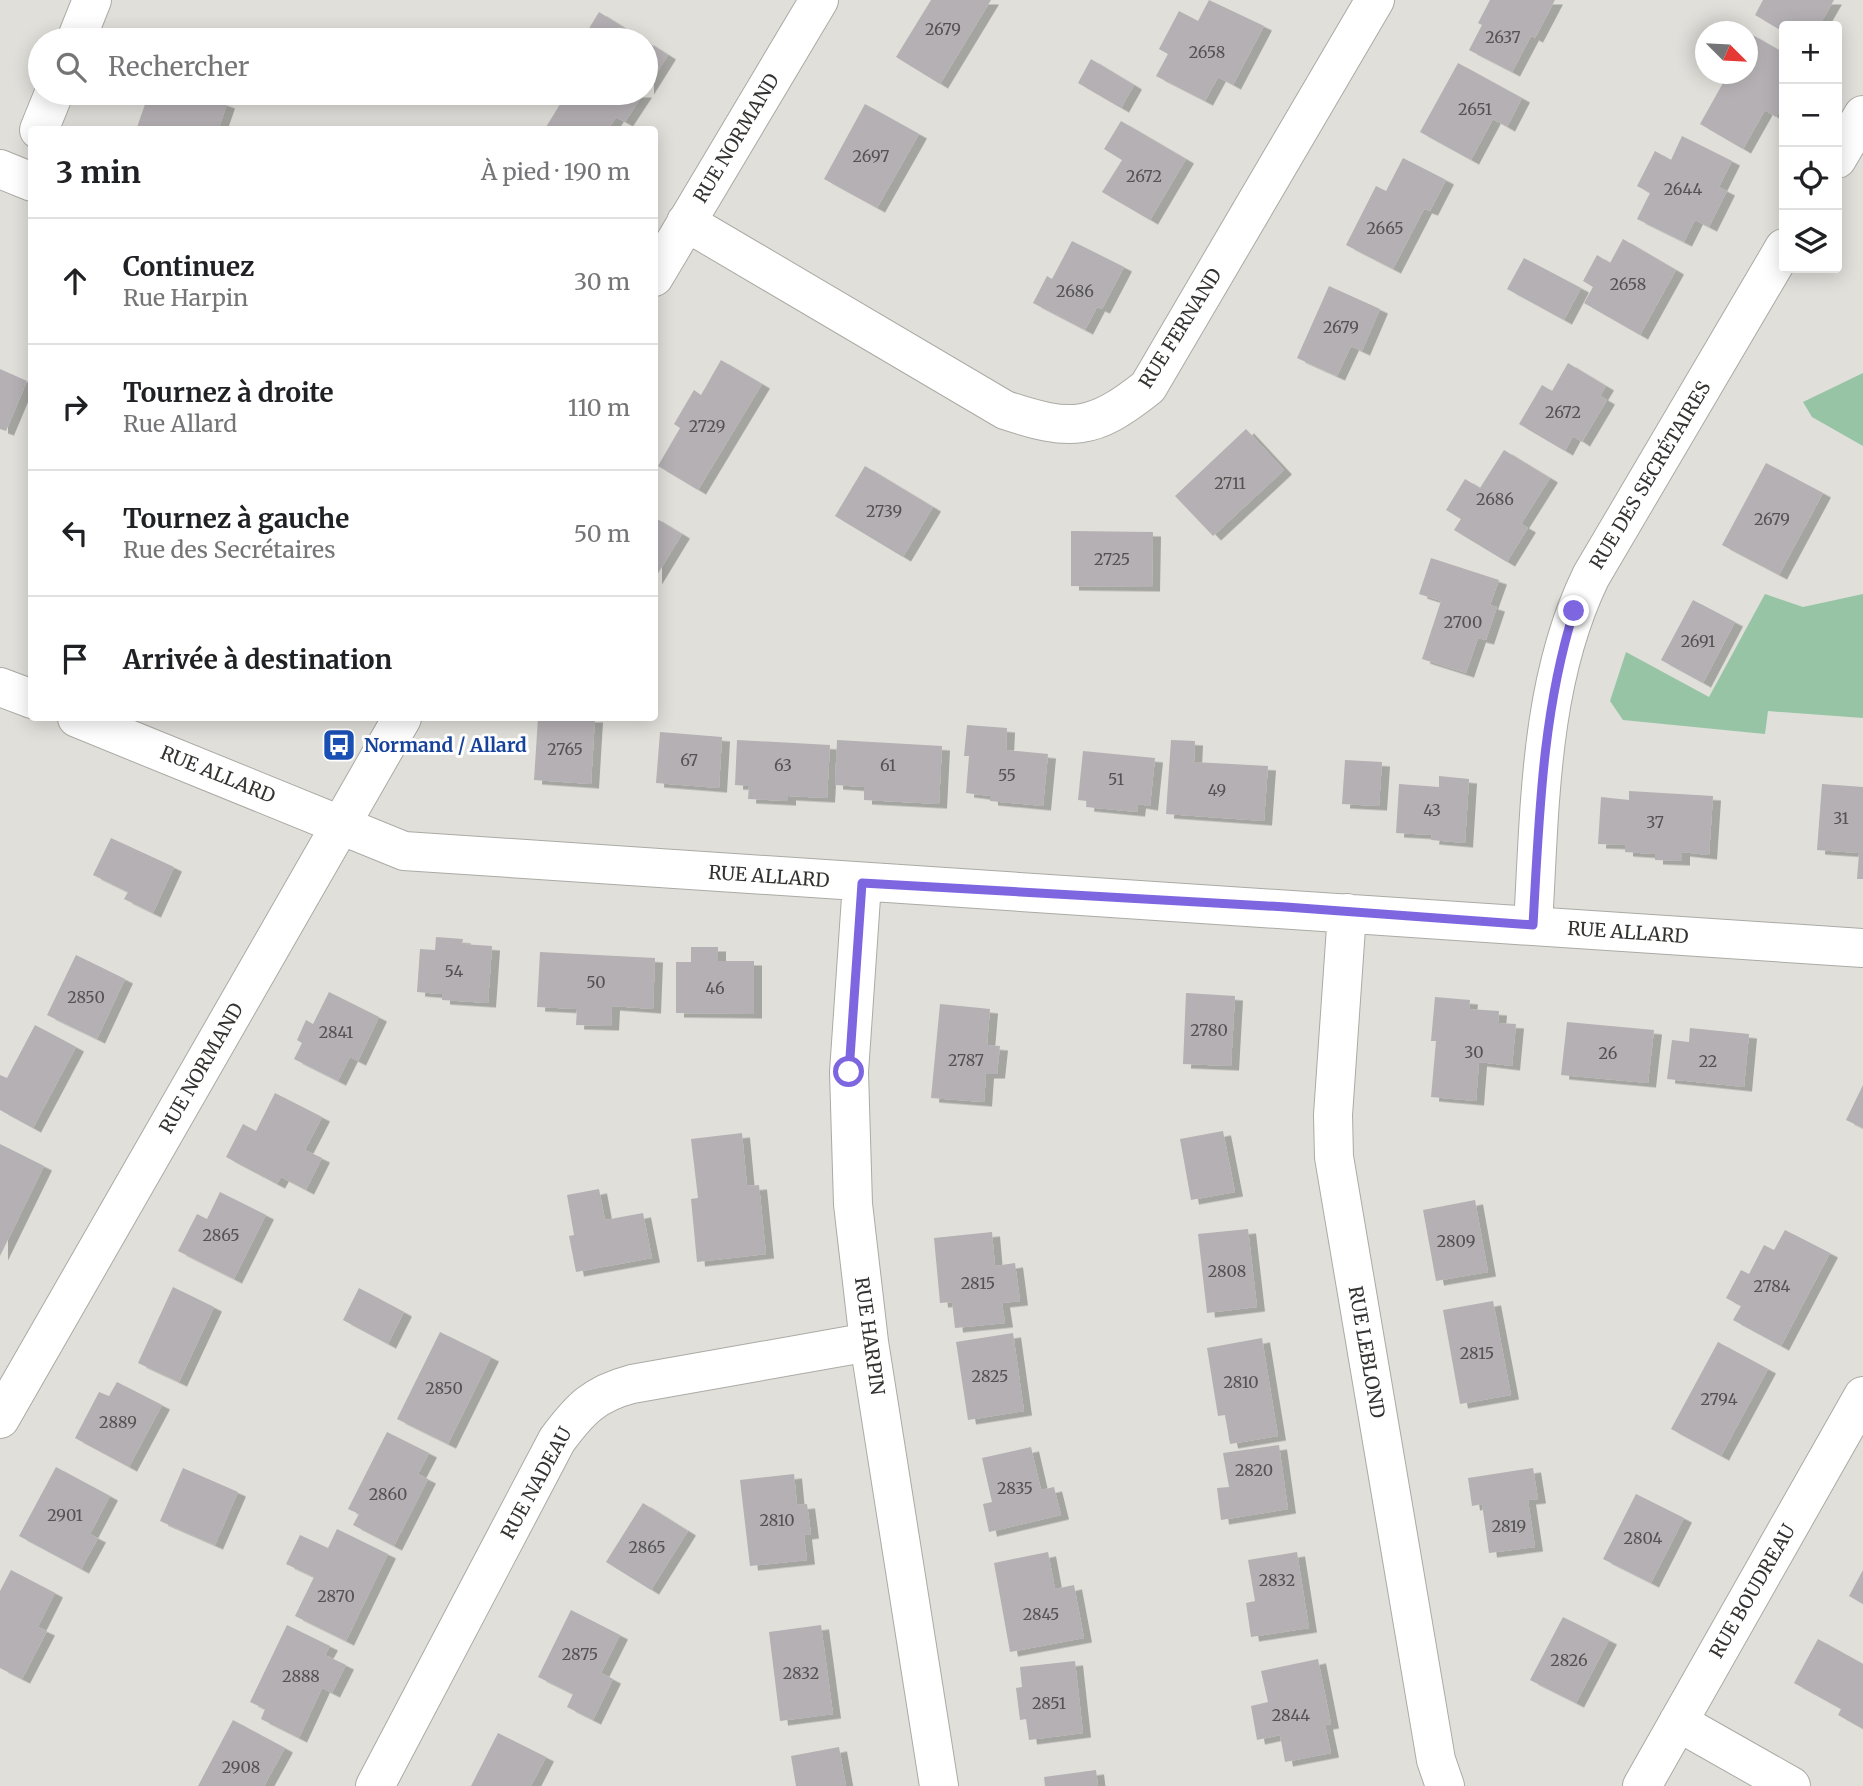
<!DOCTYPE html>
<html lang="fr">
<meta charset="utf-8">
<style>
body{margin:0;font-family:Merriweather,serif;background:#f2f2f2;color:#202124}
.controls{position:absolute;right:21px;top:21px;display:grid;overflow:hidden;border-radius:7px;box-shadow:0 4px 18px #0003}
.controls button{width:63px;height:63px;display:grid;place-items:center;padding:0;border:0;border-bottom:2px solid #e0e0e0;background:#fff;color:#202124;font:35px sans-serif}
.compass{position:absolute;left:1695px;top:21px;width:63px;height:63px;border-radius:50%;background:#fff;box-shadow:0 4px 18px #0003;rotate:114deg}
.stop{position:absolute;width:21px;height:21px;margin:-16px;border:5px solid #7e66e1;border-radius:50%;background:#fff}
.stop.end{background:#7e66e1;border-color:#fff;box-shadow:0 2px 7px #0008}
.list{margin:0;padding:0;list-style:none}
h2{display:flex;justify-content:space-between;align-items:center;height:91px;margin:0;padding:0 28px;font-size:30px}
h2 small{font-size:23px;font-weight:400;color:#757577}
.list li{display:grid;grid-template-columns:46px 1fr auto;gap:21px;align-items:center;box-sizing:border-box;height:126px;padding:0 28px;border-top:2px solid #e0e0e0}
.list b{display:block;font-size:26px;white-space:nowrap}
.list p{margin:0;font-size:23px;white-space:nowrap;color:#757577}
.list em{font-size:23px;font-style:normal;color:#757577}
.icon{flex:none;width:38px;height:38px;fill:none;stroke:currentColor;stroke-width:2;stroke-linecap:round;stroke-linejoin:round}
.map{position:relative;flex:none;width:1863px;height:1786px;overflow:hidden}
.search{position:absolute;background:#fff;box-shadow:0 4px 18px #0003;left:28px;top:28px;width:630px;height:77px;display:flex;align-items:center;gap:18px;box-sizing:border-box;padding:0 24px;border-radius:38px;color:#757577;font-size:26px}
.panel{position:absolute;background:#fff;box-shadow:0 4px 18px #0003;left:28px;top:126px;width:630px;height:595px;border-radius:7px}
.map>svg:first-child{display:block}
.green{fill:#96c4a5}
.building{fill:#b5b0b3;filter:url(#shadow)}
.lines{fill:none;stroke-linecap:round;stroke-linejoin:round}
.minor-casing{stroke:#abaaa5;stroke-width:40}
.minor{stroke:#fff;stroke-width:38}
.route{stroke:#7e66e1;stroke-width:9}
.labels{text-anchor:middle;stroke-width:6;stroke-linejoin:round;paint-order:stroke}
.number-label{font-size:16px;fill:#545252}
.street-label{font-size:19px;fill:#343331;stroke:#fff}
.transit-label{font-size:19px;font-weight:bold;fill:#164399;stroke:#fff;text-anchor:start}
</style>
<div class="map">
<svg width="1863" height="1786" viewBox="0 0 1863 1786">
<defs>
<filter id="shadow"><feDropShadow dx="8" dy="4.5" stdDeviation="0" flood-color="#0004"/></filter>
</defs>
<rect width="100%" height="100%" fill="#e0dfda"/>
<!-- green -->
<path class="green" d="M 1863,373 L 1863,446 L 1812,417 L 1803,402 Z
M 1765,594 L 1803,607 L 1863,594 L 1863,718 L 1768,711 L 1765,734 L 1623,720 L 1610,701 L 1626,652 L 1709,697 Z"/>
<!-- building -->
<path class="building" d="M 931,0 L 991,0 L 940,84 L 896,57 Z
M 1209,0 L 1264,26 L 1233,85 L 1218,77 L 1205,101 L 1156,76 L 1168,54 L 1159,49 L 1179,11 L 1198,21 Z
M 1490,0 L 1555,0 L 1535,38 L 1531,36 L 1512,72 L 1469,50 L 1482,25 L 1478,23 Z
M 1763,0 L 1834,0 L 1819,26 L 1804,21 L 1802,26 L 1784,26 L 1784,32 L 1755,15 Z
M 599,12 L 644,40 L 582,40 Z
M 1751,34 L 1784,53 L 1784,103 L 1776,117 L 1765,110 L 1743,149 L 1700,124 L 1728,74 L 1748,74 L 1748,40 Z
M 646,41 L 668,55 L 646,90 Z
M 1091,59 L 1134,85 L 1121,108 L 1078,83 Z
M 1458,63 L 1522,98 L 1507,127 L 1493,119 L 1471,160 L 1420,132 Z
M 149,93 L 197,93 L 227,104 L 218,130 L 136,130 Z
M 567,93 L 644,93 L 625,122 L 616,117 L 608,130 L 550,130 L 546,127 Z
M 865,104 L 919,134 L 877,208 L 824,179 Z
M 1121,121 L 1186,159 L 1150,220 L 1102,192 L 1122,160 L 1104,149 Z
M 1682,136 L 1732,161 L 1719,187 L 1727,191 L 1709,227 L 1695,220 L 1684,242 L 1637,219 L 1650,193 L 1637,186 L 1655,151 L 1671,160 Z
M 1403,158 L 1446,180 L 1430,211 L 1424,209 L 1393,269 L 1346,245 L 1376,186 L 1386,191 Z
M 1623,239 L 1676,270 L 1640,335 L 1584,303 L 1593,287 L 1583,281 L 1597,255 L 1610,263 Z
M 1072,241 L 1124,267 L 1102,309 L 1097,307 L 1085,330 L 1033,303 L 1047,276 L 1052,279 Z
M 1524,258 L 1581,288 L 1564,320 L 1507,289 Z
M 1329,286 L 1380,309 L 1362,351 L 1351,346 L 1337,376 L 1297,358 Z
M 721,360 L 762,384 L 698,490 L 658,466 L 680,428 L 674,424 L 694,390 L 701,395 Z
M 1568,363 L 1606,386 L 1600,396 L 1607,400 L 1582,442 L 1573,436 L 1565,451 L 1519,424 L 1542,385 L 1552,391 Z
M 0,369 L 27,381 L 6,431 L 0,429 Z
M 1246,429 L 1284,470 L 1213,536 L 1175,496 Z
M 1504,450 L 1550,478 L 1521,524 L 1528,528 L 1507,562 L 1454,530 L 1461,519 L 1446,510 L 1465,479 L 1480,488 Z
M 1766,463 L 1823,493 L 1779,575 L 1722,545 Z
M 865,466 L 933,507 L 903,557 L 835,516 Z
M 654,517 L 682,534 L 654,580 Z
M 1071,531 L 1153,532 L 1152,587 L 1071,586 Z
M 1431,558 L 1499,580 L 1490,605 L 1497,607 L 1486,640 L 1478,638 L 1466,673 L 1422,659 L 1441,601 L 1419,594 Z
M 1693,600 L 1735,622 L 1703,683 L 1661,660 Z
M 538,718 L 595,718 L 591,784 L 534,780 Z
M 967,725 L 1007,728 L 1006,750 L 1048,754 L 1043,806 L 990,801 L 990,796 L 966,793 L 969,756 L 964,756 Z
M 660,732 L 722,737 L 719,788 L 656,783 Z
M 737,740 L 830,745 L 827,798 L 788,796 L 788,801 L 748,799 L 749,786 L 735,785 Z
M 837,740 L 942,746 L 939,804 L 864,800 L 864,787 L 835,785 Z
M 1171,740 L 1195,741 L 1194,762 L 1268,766 L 1264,821 L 1166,814 Z
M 1083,751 L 1155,758 L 1150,806 L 1138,804 L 1137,812 L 1086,807 L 1087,801 L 1078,800 Z
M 1345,760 L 1382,762 L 1379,806 L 1342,804 Z
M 1439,776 L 1469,779 L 1465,843 L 1431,840 L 1432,835 L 1396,833 L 1399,784 L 1439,787 Z
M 1822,784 L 1863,787 L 1863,879 L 1857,879 L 1859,853 L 1817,850 Z
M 1629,791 L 1713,796 L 1709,855 L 1682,852 L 1682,861 L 1655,860 L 1655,854 L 1625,852 L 1625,845 L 1598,844 L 1601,797 L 1629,800 Z
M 111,838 L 174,867 L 153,913 L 124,899 L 128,892 L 93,875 Z
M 436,937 L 463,939 L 462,944 L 492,946 L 488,1003 L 442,1000 L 442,994 L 417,992 L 420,949 L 435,950 Z
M 691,947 L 718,947 L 718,961 L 754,961 L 754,1014 L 676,1013 L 676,962 L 691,962 Z
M 540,952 L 655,958 L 653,1009 L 612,1006 L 611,1026 L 576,1025 L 577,1009 L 537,1007 Z
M 76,955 L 125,979 L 97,1039 L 47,1015 Z
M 329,992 L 379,1017 L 358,1061 L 350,1057 L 338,1081 L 294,1059 L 302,1043 L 297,1040 L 306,1020 L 313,1024 Z
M 1186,993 L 1235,996 L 1231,1066 L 1183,1064 Z
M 1435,997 L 1470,1000 L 1469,1009 L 1499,1011 L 1498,1023 L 1516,1024 L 1512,1066 L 1479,1062 L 1476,1101 L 1431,1097 L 1436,1041 L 1431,1041 Z
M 940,1004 L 990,1009 L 987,1045 L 1000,1046 L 997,1074 L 986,1074 L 984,1102 L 931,1098 Z
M 1567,1022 L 1654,1030 L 1648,1083 L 1561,1075 Z
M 35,1025 L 76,1047 L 33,1128 L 0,1110 L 0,1075 L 7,1078 Z
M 1690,1028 L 1749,1034 L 1744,1087 L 1667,1079 L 1672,1040 L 1689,1042 Z
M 1863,1085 L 1863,1128 L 1846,1120 Z
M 275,1093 L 322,1117 L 305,1150 L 322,1158 L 306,1190 L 281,1177 L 277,1184 L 226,1157 L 243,1124 L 256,1131 Z
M 1223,1131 L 1235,1192 L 1191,1200 L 1180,1139 Z
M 742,1133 L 747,1186 L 759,1185 L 766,1254 L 697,1262 L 691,1199 L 698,1198 L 691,1139 Z
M 0,1144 L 44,1166 L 0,1256 Z
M 599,1189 L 605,1220 L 643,1213 L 652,1258 L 576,1272 L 569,1236 L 574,1235 L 567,1195 Z
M 220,1192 L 266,1215 L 234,1279 L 178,1251 L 197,1214 L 207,1219 Z
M 1475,1200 L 1488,1272 L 1436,1281 L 1423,1210 Z
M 1248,1229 L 1257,1307 L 1207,1313 L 1198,1234 Z
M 1785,1230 L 1830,1253 L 1781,1346 L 1733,1320 L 1741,1306 L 1726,1298 L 1741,1270 L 1749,1274 L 1764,1245 L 1774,1250 Z
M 992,1232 L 995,1266 L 1015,1263 L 1020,1301 L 1002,1303 L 1005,1323 L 955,1328 L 952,1302 L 940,1303 L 934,1238 Z
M 173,1287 L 214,1307 L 179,1382 L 138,1363 Z
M 359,1288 L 404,1312 L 388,1344 L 343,1320 Z
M 1493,1301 L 1511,1395 L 1460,1404 L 1443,1310 Z
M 440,1332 L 491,1357 L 448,1444 L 397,1419 Z
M 1013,1333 L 1024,1411 L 968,1420 L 956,1342 Z
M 1262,1338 L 1278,1436 L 1230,1444 L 1225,1415 L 1218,1416 L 1207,1348 Z
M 1718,1342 L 1768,1369 L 1721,1456 L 1671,1429 Z
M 117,1382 L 162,1405 L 129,1467 L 75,1438 L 99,1392 L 109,1396 Z
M 387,1432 L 429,1453 L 418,1474 L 428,1479 L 394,1546 L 353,1525 L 359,1514 L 348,1509 Z
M 1279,1445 L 1288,1509 L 1221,1520 L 1217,1488 L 1229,1487 L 1223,1453 Z
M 1031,1447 L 1041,1490 L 1054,1487 L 1061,1515 L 989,1532 L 983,1504 L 992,1502 L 982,1458 Z
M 56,1467 L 110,1496 L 90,1534 L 98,1538 L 81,1569 L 19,1536 Z
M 183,1468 L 238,1492 L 215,1545 L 160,1521 Z
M 1533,1468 L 1538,1499 L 1528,1500 L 1535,1547 L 1489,1553 L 1482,1504 L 1472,1506 L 1468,1478 Z
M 794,1474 L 797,1505 L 807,1504 L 811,1534 L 804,1535 L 807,1560 L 750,1566 L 740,1480 Z
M 1636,1494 L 1684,1518 L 1651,1583 L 1603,1559 Z
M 643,1503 L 688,1531 L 651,1590 L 606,1562 Z
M 337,1529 L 388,1554 L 346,1641 L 295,1616 L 314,1577 L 286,1564 L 300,1535 L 328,1548 Z
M 1048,1552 L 1055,1589 L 1074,1585 L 1084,1638 L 1010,1652 L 994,1563 Z
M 1297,1552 L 1309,1628 L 1251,1637 L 1246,1603 L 1255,1601 L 1248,1560 Z
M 11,1570 L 55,1593 L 38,1627 L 47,1631 L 22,1679 L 0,1668 L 0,1591 Z
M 1863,1570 L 1863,1604 L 1849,1596 Z
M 571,1610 L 620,1635 L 601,1673 L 613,1679 L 593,1720 L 567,1707 L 573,1694 L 538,1677 Z
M 1563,1617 L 1609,1640 L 1576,1703 L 1530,1680 Z
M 287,1625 L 330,1646 L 325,1655 L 346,1665 L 332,1693 L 322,1688 L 299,1738 L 261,1719 L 265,1709 L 250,1702 Z
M 821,1625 L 833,1714 L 780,1721 L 769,1632 Z
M 1818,1639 L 1863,1664 L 1863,1729 L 1838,1715 L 1841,1709 L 1794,1683 Z
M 1318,1659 L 1331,1724 L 1325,1725 L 1331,1753 L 1285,1762 L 1280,1735 L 1257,1740 L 1251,1706 L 1268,1702 L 1261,1671 Z
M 1075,1661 L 1083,1733 L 1029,1740 L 1026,1719 L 1020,1720 L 1016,1688 L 1022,1687 L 1020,1667 Z
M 233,1720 L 285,1748 L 264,1786 L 198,1786 Z
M 498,1733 L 546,1757 L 531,1786 L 471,1786 Z
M 839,1747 L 846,1786 L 796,1786 L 791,1756 Z
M 1096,1770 L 1098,1786 L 1045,1786 L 1044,1777 Z"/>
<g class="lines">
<defs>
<path id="minor" d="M 76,40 L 92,0
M 39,130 L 54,93
M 1837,159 L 1863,115
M 0,169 L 32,182
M 686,222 L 1005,410 C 1071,432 1093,431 1148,387 L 1375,0
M 654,277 L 819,0
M 0,687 L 32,699
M 77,718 L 404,851 L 1863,948
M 862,883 L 849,1072 L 853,1204 L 869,1342 L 939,1786
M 1347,913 L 1333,1115 L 1334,1157 L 1436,1760 L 1445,1786
M 1533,925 C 1540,808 1539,683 1591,576 L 1784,248
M 0,1419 L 402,718
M 1678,1722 L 1791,1786
M 375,1786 L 557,1440 C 580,1409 594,1394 632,1384 L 869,1342
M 1642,1786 L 1863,1396"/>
</defs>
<!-- minor casing -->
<use href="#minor" class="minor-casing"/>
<!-- minor -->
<use href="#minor" class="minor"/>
</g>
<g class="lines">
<!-- route -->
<path class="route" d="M 849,1072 L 862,883 L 1286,907 L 1533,925 C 1539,820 1542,712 1574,611"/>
</g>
<!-- icons -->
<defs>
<symbol id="bus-square" viewBox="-11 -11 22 22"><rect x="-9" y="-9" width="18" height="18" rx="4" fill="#1a4fb4" stroke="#fff"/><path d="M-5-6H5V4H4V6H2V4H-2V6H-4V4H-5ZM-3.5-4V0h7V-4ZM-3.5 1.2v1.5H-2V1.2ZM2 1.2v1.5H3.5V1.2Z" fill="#fff"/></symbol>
</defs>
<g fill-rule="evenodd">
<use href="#bus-square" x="320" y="726" width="38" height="38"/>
</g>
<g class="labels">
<!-- number labels -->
<g class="number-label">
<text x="943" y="35">2679</text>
<text x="1503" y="43">2637</text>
<text x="1207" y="58">2658</text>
<text x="1475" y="115">2651</text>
<text x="871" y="162">2697</text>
<text x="1144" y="182">2672</text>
<text x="1683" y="195">2644</text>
<text x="1385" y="234">2665</text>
<text x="1628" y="290">2658</text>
<text x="1075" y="297">2686</text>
<text x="1341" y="333">2679</text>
<text x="1563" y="418">2672</text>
<text x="707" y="432">2729</text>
<text x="1230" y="489">2711</text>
<text x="1495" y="505">2686</text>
<text x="884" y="517">2739</text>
<text x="1772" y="525">2679</text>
<text x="1112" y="565">2725</text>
<text x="1463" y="628">2700</text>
<text x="1698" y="647">2691</text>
<text x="565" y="755">2765</text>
<text x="689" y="766">67</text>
<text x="783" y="771">63</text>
<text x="888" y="771">61</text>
<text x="1007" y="781">55</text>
<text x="1116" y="785">51</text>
<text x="1217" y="796">49</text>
<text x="1432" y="816">43</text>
<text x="1841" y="824">31</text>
<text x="1655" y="828">37</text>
<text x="454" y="977">54</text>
<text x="596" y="988">50</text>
<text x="715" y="994">46</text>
<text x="86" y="1003">2850</text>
<text x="1209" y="1036">2780</text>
<text x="336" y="1038">2841</text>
<text x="1474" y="1058">30</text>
<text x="1608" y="1059">26</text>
<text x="966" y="1066">2787</text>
<text x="1708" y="1067">22</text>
<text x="221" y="1241">2865</text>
<text x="1456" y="1247">2809</text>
<text x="1227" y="1277">2808</text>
<text x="978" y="1289">2815</text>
<text x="1772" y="1292">2784</text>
<text x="1477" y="1359">2815</text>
<text x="990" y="1382">2825</text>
<text x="1241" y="1388">2810</text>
<text x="444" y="1394">2850</text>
<text x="1719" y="1405">2794</text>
<text x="118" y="1428">2889</text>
<text x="1254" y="1476">2820</text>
<text x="1015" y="1494">2835</text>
<text x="388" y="1500">2860</text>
<text x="65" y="1521">2901</text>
<text x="777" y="1526">2810</text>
<text x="1509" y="1532">2819</text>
<text x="1643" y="1544">2804</text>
<text x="647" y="1553">2865</text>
<text x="1277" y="1586">2832</text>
<text x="336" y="1602">2870</text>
<text x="1041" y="1620">2845</text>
<text x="580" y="1660">2875</text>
<text x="1569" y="1666">2826</text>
<text x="801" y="1679">2832</text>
<text x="301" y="1682">2888</text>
<text x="1049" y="1709">2851</text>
<text x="1291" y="1721">2844</text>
<text x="241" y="1773">2908</text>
</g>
<!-- street labels -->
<g class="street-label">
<text transform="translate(736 138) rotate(-59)" y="7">RUE NORMAND</text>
<text transform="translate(1180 328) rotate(-58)" y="7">RUE FERNAND</text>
<text transform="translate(1650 475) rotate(-59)" y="7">RUE DES SECRÉTAIRES</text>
<text transform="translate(218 774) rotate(22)" y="7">RUE ALLARD</text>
<text transform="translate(769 876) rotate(4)" y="7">RUE ALLARD</text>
<text transform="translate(1628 932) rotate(4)" y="7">RUE ALLARD</text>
<text transform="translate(201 1068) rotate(-60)" y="7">RUE NORMAND</text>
<text transform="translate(870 1336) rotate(82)" y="7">RUE HARPIN</text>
<text transform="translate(1367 1352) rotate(80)" y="7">RUE LEBLOND</text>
<text transform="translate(536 1483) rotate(-61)" y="7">RUE NADEAU</text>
<text transform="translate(1752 1591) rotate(-60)" y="7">RUE BOUDREAU</text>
</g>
<!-- transit labels -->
<g class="transit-label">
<text x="364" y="752">Normand / Allard</text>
</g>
</g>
</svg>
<div class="controls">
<button>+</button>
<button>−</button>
<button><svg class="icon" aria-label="locate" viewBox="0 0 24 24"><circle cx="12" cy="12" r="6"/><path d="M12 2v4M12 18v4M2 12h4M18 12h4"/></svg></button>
<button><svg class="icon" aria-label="layers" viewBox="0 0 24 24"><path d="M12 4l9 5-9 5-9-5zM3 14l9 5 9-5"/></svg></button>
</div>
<svg class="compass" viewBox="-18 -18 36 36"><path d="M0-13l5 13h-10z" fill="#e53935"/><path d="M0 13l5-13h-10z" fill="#757577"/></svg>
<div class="stop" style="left:849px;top:1072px"></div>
<div class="stop end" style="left:1574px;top:611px"></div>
<div class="search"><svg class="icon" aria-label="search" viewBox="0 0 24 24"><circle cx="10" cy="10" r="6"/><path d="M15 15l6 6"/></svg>Rechercher</div>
<section class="panel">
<h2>3 min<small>À pied · 190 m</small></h2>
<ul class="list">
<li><svg class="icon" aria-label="ahead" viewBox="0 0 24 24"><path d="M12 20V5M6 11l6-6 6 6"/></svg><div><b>Continuez</b><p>Rue Harpin</p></div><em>30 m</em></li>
<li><svg class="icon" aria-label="right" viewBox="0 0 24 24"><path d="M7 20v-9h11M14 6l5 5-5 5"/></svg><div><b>Tournez à droite</b><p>Rue Allard</p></div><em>110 m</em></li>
<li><svg class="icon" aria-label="left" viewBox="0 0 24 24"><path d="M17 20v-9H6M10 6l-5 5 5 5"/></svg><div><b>Tournez à gauche</b><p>Rue des Secrétaires</p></div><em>50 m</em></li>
<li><svg class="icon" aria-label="arrive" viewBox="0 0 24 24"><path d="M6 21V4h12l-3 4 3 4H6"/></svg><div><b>Arrivée à destination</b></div></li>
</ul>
</section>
</div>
